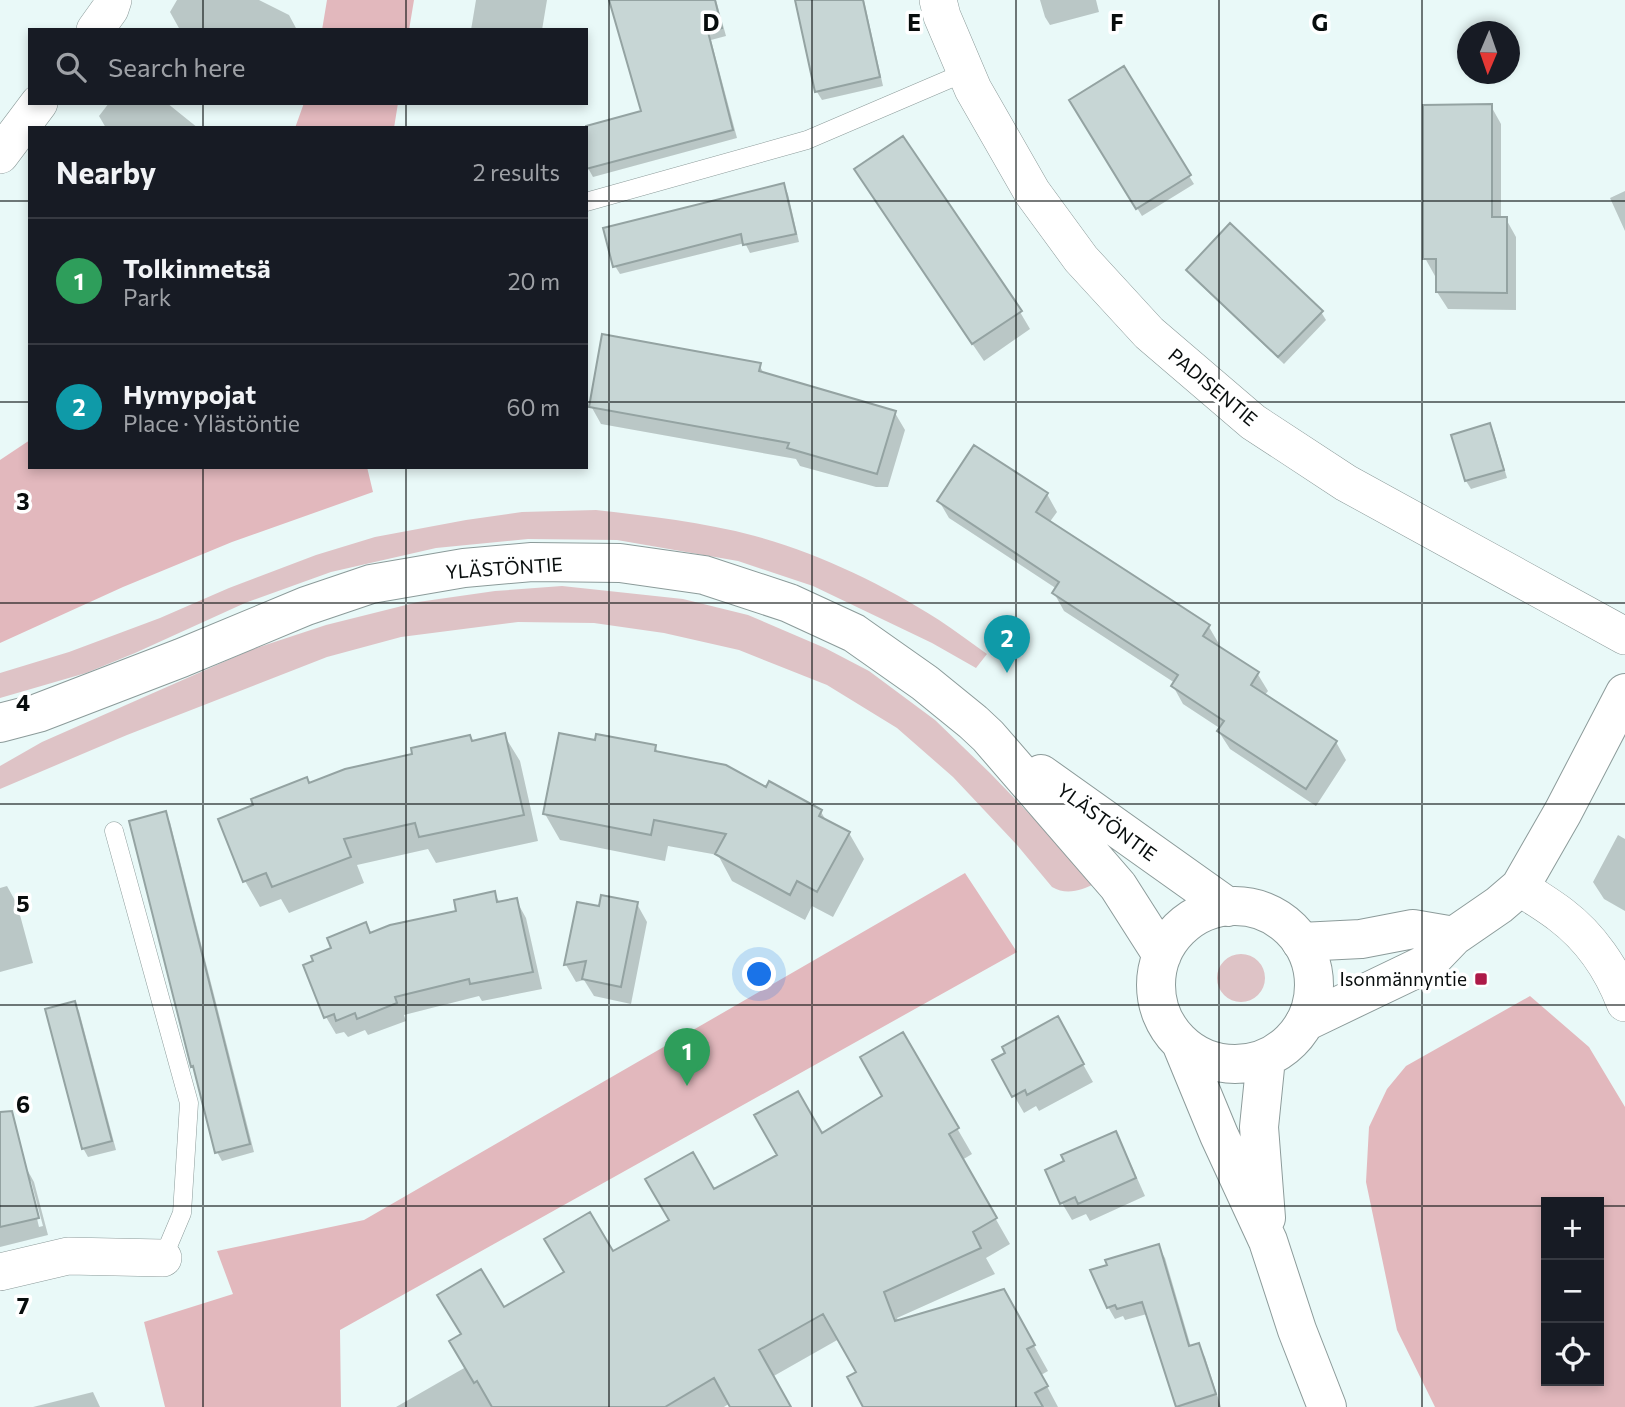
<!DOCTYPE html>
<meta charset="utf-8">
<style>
body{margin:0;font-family:Commissioner,sans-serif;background:#242831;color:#f1f3f6}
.controls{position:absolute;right:21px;bottom:21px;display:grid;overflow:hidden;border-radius:0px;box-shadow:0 4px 10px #0003}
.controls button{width:63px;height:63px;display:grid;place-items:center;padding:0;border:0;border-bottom:2px solid #363941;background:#171b24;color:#f1f3f6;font:35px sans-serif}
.compass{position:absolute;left:1457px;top:21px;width:63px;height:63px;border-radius:50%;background:#171b24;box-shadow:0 4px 10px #0003;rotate:182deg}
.you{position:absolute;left:760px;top:975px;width:24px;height:24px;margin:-18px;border:5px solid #fff;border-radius:50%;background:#1a73e8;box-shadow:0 0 0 10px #1a73e833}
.badge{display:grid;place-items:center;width:46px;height:46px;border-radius:50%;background:#d291a8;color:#fff;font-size:23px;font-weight:700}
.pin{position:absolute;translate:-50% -58px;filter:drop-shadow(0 2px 4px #0008)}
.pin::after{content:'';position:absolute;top:37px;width:24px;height:21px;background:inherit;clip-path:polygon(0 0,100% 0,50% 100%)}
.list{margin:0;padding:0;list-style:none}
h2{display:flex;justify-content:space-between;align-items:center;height:91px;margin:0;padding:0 28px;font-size:30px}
h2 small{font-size:23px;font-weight:400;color:#9ea1a6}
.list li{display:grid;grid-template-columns:46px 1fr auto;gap:21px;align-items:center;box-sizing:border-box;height:126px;padding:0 28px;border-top:2px solid #363941}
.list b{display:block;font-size:26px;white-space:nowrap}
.list p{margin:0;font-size:23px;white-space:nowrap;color:#9ea1a6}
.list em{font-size:23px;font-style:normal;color:#9ea1a6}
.icon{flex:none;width:38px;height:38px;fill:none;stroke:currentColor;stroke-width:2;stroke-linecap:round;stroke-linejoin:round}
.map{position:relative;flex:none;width:1625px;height:1407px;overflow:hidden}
.search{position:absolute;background:#171b24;box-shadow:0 4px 10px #0003;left:28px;top:28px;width:560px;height:77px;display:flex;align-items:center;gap:18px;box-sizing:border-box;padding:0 24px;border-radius:0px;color:#9ea1a6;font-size:26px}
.panel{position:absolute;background:#171b24;box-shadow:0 4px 10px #0003;left:28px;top:126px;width:560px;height:343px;border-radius:0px}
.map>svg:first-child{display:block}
.green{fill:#dec3c6}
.forest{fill:#e2b8bd;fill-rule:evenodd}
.shadow{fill:#0003;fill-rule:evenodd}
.building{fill:#c7d6d5;stroke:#94a3a2;stroke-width:2}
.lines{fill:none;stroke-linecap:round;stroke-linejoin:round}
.service-casing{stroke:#8c9b9a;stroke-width:19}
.minor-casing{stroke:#8c9b9a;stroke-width:38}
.tertiary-casing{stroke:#8c9b9a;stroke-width:40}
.secondary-casing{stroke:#8c9b9a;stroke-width:40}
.service{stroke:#fff;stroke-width:18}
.minor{stroke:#fff;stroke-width:37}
.tertiary{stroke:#fff;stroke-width:38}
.secondary{stroke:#fff;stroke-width:38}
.grid{fill:none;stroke:#080d0d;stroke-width:2;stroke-opacity:0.55}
.poi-dot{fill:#ad1a48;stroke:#fff;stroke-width:2.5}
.labels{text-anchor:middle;stroke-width:7;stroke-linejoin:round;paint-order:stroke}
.street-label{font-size:19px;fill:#080d0d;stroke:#fff}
.poi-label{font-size:19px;fill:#080d0d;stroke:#fff;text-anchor:end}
.grid-label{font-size:23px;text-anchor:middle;font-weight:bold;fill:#080d0d;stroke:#fff;stroke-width:7;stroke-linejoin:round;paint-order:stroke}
</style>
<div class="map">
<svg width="1625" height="1407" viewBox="0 0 1625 1407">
<rect width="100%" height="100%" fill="#e9f9f8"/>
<!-- green -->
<path class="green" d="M 596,510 C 649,516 703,522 755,536 C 820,554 882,584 939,620 C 956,631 971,643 987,654 L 976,668 L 932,643 L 813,586 L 738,561 L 617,540 L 528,539 L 436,548 L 331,572 L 245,603 L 135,653 L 86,673 L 0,698 L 0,673 L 69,652 L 160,618 L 229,588 L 316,555 L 375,537 L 466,520 L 522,512 Z
M 562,586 L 683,599 L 748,615 L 825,648 L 869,671 L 935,720 L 990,773 L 1096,883 C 1082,890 1067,896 1052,887 L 1017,845 L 953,777 L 897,728 L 827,685 L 739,650 L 664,633 L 594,623 L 518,622 L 401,637 L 327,657 L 127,735 L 0,789 L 0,766 L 42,742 L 253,649 L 326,625 L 418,602 L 495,591 Z
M1217 978a24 24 0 1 1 48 0a24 24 0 1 1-48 0Z"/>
<!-- forest -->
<path class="forest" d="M 327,0 L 414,0 L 409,30 L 322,30 Z
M 304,103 L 398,103 L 394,128 L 295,128 Z
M 30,440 L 30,467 L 367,467 L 373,492 L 232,542 L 123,587 L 0,643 L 0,460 Z
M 965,873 L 1017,952 L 340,1330 L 341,1407 L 165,1407 L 144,1322 L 233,1294 L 217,1251 L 364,1220 Z
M 1530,996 L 1589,1047 L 1625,1107 L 1625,1407 L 1435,1407 L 1397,1330 L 1366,1182 L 1369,1127 L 1387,1089 L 1406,1066 ZM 1599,1202 L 1599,1381 L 1546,1381 L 1546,1202 Z"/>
<!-- shadow -->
<path class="shadow" d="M 177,0 L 259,0 L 289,15 L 297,30 L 180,30 L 170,12 Z
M 476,0 L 547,0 L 542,30 L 471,30 Z
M 611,0 L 716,0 L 726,36 L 711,40 L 737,138 L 593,177 L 588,168 L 643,113 Z
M 797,0 L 864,0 L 883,86 L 822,100 L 817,92 Z
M 1040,0 L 1096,0 L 1099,12 L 1050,25 L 1045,17 Z
M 1123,69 L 1194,184 L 1142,216 L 1071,100 Z
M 109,103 L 167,103 L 198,128 L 106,128 L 99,116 Z
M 1491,106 L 1501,124 L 1501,219 L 1506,219 L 1516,237 L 1516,310 L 1448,309 L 1437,292 L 1438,276 L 1435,276 L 1425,258 Z
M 784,185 L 788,194 L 799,242 L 750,253 L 745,243 L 620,274 L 615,266 Z
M 1625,191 L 1625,231 L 1610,198 Z
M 872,196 L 1020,312 L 1030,329 L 984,361 Z
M 1188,270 L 1321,312 L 1326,320 L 1284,364 L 1193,278 Z
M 759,365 L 765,375 L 895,413 L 905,430 L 888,487 L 876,487 L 800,466 L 796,459 L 601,424 L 591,406 Z
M 1489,425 L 1494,433 L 1507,478 L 1471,489 L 1466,481 L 1453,436 Z
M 1047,494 L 1057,512 L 1049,523 L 1209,627 L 1219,644 L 1217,647 L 1257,673 L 1268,691 L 1264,696 L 1336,742 L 1346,760 L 1316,806 L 1230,749 L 1219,732 L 1221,729 L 1183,704 L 1173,686 L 1175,683 L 1064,611 L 1054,593 L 1057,589 L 949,518 L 939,501 Z
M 504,735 L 520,761 L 538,841 L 436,863 L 428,849 L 357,865 L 364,883 L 289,913 L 281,899 L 260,907 L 245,881 L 310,785 Z
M 597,742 L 655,747 L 659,754 L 766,789 L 821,812 L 827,822 L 849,833 L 864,859 L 833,917 L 812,906 L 805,920 L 732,881 L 718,855 L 668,846 L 665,861 L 560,840 L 545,814 Z
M 165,813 L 170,822 L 254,1152 L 222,1161 L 217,1152 L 197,1073 L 193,1066 L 131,822 Z
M 1618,835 L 1625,839 L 1625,911 L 1604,899 L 1593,882 Z
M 7,886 L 17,904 L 33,963 L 0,972 L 0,888 Z
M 494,893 L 500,903 L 516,900 L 526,918 L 542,989 L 482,1001 L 479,996 L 404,1015 L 406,1021 L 368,1035 L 365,1030 L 348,1037 L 344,1032 L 336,1034 L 326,1017 L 334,949 L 365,924 L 371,935 L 459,912 Z
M 578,904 L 600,908 L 637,904 L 647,922 L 631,1004 L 594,996 L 584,980 L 576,982 L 566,965 Z
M 75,1003 L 79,1011 L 116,1150 L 88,1157 L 83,1148 Z
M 903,1035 L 972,1154 L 962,1160 L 1010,1244 L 986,1258 L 995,1274 L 897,1318 L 899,1322 L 1018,1317 L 1048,1371 L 1041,1375 L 1058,1407 L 866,1407 L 859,1373 L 839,1339 L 772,1377 L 789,1407 L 732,1407 L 730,1403 L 724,1407 L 396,1407 L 466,1367 L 503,1309 L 612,1253 L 671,1221 L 714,1192 L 822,1135 L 885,1097 Z
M 1067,1036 L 1093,1082 L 1039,1111 L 1036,1106 L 1024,1113 L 994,1061 L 1007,1054 Z
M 1115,1133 L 1125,1151 L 1145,1196 L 1090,1221 L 1086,1214 L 1072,1220 L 1062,1203 Z
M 24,1164 L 34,1182 L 48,1235 L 0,1247 L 0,1170 ZM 28,1181 L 31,1181 L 43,1226 L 39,1227 Z
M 1158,1246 L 1165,1258 L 1191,1347 L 1198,1345 L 1205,1357 L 1221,1407 L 1178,1407 L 1147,1314 L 1125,1320 L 1123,1316 L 1115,1319 L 1108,1307 Z
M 93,1392 L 100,1407 L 33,1407 Z"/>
<!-- building -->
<path class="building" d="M 609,0 L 715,0 L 722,28 L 708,32 L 733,130 L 586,169 L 586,126 L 641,111 Z
M 795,0 L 863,0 L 880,77 L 815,92 Z
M 1124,66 L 1191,175 L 1136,209 L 1069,100 Z
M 1492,104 L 1492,217 L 1507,217 L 1507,293 L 1436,292 L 1436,259 L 1423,259 L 1423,105 Z
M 903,136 L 1022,311 L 972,344 L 854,169 Z
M 784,183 L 796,234 L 743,245 L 741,234 L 613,267 L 603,228 Z
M 1230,223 L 1323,311 L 1278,357 L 1186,270 Z
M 602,334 L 761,363 L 759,371 L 896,411 L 877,474 L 787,448 L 789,443 L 589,407 Z
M 1490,423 L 1504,470 L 1465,481 L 1451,435 Z
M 974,445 L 1048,493 L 1036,512 L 1210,625 L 1203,636 L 1259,672 L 1251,685 L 1337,741 L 1306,789 L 1217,731 L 1224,721 L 1171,686 L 1178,675 L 1052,593 L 1059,582 L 937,501 Z
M 505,733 L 524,815 L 419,837 L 415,823 L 344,839 L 351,857 L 272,887 L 266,873 L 243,882 L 218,819 L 253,805 L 251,799 L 307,777 L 309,783 L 345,769 L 412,754 L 411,748 L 470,735 L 472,741 Z
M 559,733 L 595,740 L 596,734 L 656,745 L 655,751 L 726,765 L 766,787 L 769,781 L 822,810 L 819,816 L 850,832 L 817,892 L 797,881 L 790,895 L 715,854 L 726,834 L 654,820 L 651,835 L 543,814 Z
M 166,811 L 250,1144 L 215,1153 L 193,1066 L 191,1067 L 129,821 Z
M 495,891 L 497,902 L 517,898 L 533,972 L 470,984 L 469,979 L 395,997 L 397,1003 L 357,1019 L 355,1013 L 336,1021 L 334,1014 L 324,1018 L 303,965 L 313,961 L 311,956 L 331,948 L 327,938 L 366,922 L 370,933 L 390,925 L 456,911 L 454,900 Z
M 601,895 L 638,902 L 621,987 L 582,979 L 586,961 L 564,965 L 577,902 L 599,906 Z
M 75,1001 L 112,1141 L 82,1149 L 45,1009 Z
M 1058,1016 L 1084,1064 L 1027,1095 L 1025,1090 L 1012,1097 L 992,1060 L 1005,1053 L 1002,1047 Z
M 903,1032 L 959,1128 L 949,1134 L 997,1218 L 973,1232 L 981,1248 L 884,1292 L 895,1321 L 1004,1289 L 1035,1345 L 1027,1349 L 1048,1386 L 1035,1393 L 1043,1407 L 863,1407 L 847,1377 L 856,1372 L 823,1314 L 759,1350 L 791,1407 L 730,1407 L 714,1378 L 665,1407 L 492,1407 L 477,1381 L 474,1383 L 449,1341 L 461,1334 L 437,1295 L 481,1269 L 504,1307 L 564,1272 L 544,1239 L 590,1212 L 613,1251 L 669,1220 L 645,1179 L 693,1152 L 714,1189 L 777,1155 L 754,1115 L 798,1091 L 822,1133 L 882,1096 L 860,1057 Z
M 12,1111 L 39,1218 L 0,1227 L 0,1112 Z
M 1116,1131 L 1136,1178 L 1078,1204 L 1075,1197 L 1060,1204 L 1045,1170 L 1064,1161 L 1061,1155 Z
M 1159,1244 L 1189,1346 L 1199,1343 L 1216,1394 L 1176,1407 L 1142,1302 L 1117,1309 L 1115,1305 L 1107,1308 L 1090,1270 L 1107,1265 L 1105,1260 Z"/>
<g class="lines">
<defs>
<path id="service" d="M 586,202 L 807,140 L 966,72
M 114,831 L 189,1103 L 182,1213 L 163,1258"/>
<path id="minor" d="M 938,0 L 942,16 L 973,89 L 1032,192 L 1081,259 L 1149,333 L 1253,422 L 1346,483 L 1625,636
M 95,30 L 110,9 L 113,0
M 0,155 L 39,103
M 1520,887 C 1534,897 1548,905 1561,915 C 1590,937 1612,969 1625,1003
M 0,1272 L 68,1256 L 163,1258"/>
<path id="tertiary" d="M 1301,942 L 1361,939 L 1413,929 L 1454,936
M 1305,1022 L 1428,963 L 1454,936 L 1499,905 L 1520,887 L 1563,812 L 1625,693"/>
<path id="secondary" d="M 0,723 L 38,713 L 181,658 L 306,606 L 371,584 L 464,568 L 532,562 L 620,563 L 704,575 L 789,603 L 854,633 L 925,683 L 973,722 L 988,736 L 1118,886 L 1162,955
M 1041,774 L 1228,907
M1156 985a79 79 0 1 1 158 0a79 79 0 1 1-158 0Z
M 1181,1043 L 1219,1135 L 1268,1241 L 1297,1330 L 1327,1407
M 1266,1218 L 1259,1127 L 1266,1058"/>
</defs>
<!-- service casing -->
<use href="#service" class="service-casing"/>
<!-- minor casing -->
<use href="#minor" class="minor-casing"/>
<!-- tertiary casing -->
<use href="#tertiary" class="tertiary-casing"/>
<!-- secondary casing -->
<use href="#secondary" class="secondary-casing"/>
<!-- service -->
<use href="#service" class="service"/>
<!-- minor -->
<use href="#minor" class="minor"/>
<!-- tertiary -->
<use href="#tertiary" class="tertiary"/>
<!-- secondary -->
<use href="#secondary" class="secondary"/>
</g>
<!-- grid -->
<path class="grid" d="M 203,0 L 203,30M 406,0 L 406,30M 609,0 L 609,1407M 812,0 L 812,1407M 1016,0 L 1016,1407M 1219,0 L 1219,1407M 1422,0 L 1422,1407M 203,103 L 203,128M 406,103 L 406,128M 0,201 L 30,201M 586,201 L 1625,201M 0,402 L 30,402M 586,402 L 1625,402M 203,467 L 203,1407M 406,467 L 406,1407M 0,603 L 1625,603M 0,804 L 1625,804M 0,1005 L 1625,1005M 0,1206 L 1546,1206M 1599,1206 L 1625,1206"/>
<!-- markers -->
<rect class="poi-dot" x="1474" y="972" width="14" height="14" rx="3.5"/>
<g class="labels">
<!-- street labels -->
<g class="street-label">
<text transform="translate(1213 387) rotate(40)" y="7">PADISENTIE</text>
<text transform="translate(504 568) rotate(-4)" y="7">YLÄSTÖNTIE</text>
<text transform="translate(1107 822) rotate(36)" y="7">YLÄSTÖNTIE</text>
</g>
<!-- poi labels -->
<g class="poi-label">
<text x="1467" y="986">Isonmännyntie</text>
</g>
</g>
<g class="grid-label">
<text x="711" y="31">D</text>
<text x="914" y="31">E</text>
<text x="1117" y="31">F</text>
<text x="1320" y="31">G</text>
<text x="23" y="510">3</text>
<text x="23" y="711">4</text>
<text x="23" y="912">5</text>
<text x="23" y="1113">6</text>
<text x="23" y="1314">7</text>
</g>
</svg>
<div class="controls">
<button>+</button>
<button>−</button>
<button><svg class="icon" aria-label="locate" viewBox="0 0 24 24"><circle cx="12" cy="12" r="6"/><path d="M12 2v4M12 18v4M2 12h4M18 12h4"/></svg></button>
</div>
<svg class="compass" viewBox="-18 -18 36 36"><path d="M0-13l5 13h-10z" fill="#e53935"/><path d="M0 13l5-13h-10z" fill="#9ea1a6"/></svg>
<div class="you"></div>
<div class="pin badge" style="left:687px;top:1086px;background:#2e9e5b">1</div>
<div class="pin badge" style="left:1007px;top:673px;background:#0f9aa8">2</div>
<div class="search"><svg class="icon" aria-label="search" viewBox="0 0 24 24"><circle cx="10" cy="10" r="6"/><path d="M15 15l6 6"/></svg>Search here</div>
<section class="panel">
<h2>Nearby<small>2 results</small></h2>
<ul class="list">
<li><span class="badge" style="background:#2e9e5b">1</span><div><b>Tolkinmetsä</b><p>Park</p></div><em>20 m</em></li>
<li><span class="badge" style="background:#0f9aa8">2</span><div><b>Hymypojat</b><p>Place · Ylästöntie</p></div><em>60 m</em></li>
</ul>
</section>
</div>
